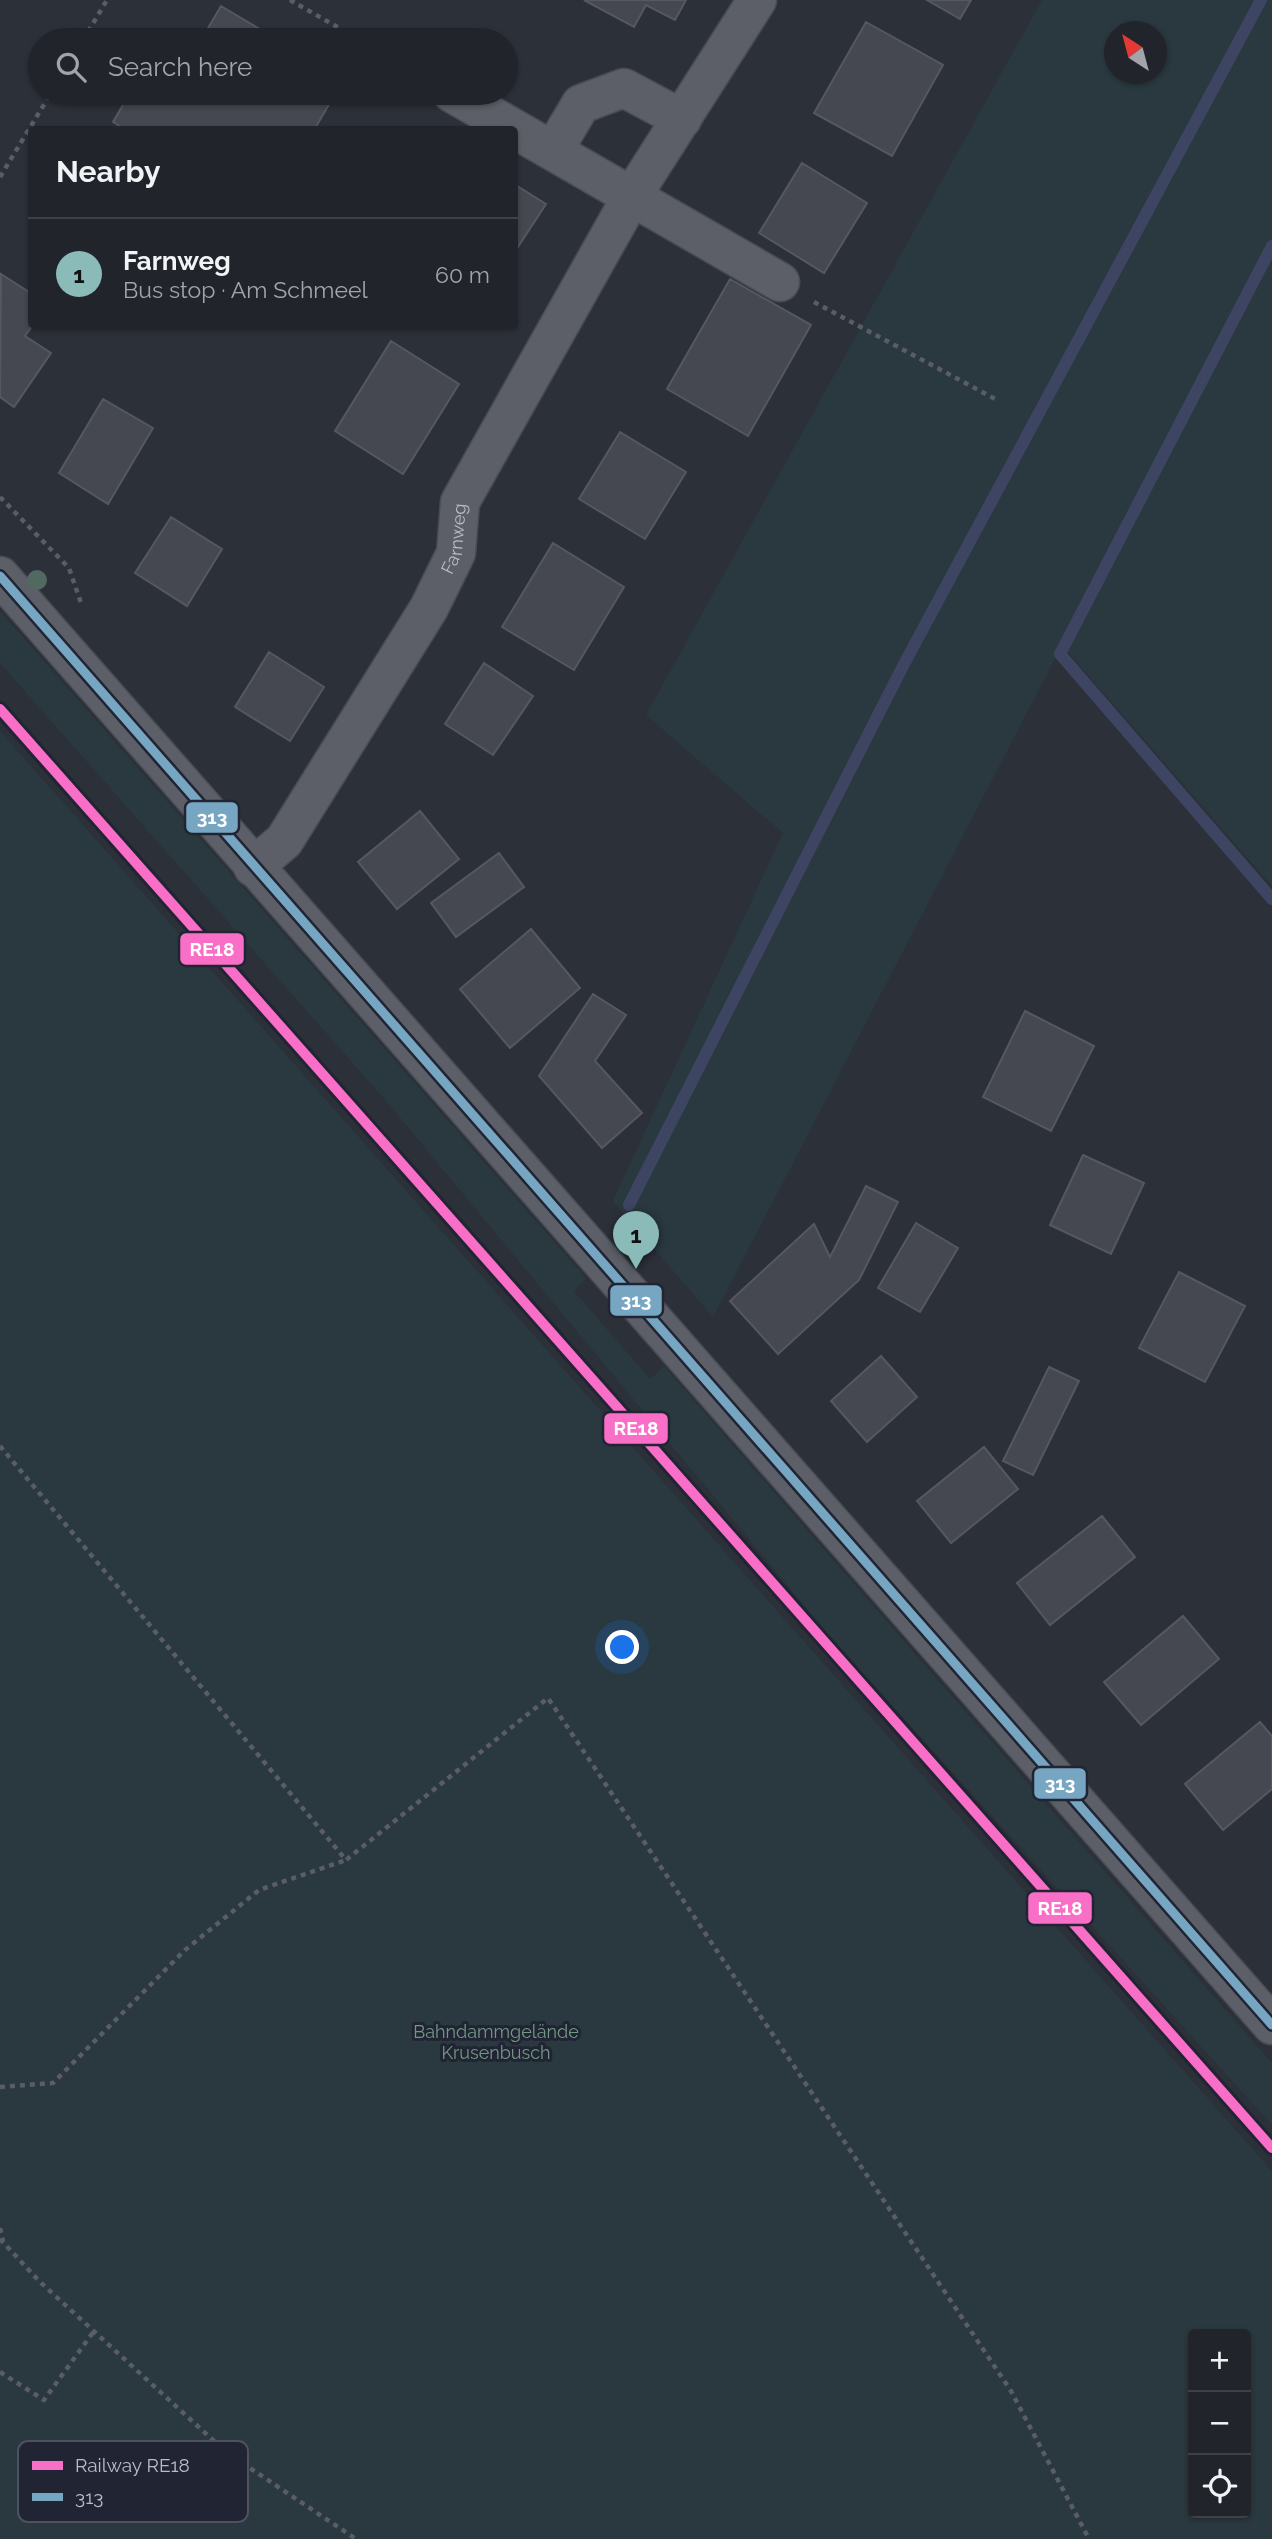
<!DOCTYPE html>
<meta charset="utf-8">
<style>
body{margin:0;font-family:Raleway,sans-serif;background:#2d3037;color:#f1f3f6}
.controls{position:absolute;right:21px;bottom:21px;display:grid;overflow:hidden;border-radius:7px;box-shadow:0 2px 5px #0004}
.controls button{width:63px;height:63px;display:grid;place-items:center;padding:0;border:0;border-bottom:2px solid #3e4147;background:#21242b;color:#f1f3f6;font:35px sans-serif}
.compass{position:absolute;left:1104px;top:21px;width:63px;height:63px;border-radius:50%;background:#21242b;box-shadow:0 2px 5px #0004;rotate:324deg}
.you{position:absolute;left:623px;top:1648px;width:24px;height:24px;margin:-18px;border:5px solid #fff;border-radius:50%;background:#1a73e8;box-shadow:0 0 0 10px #1a73e833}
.badge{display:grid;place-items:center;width:46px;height:46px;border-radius:50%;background:#8bbbb9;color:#111;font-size:23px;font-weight:700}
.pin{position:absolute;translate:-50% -58px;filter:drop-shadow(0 2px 4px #0008)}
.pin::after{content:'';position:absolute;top:37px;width:24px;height:21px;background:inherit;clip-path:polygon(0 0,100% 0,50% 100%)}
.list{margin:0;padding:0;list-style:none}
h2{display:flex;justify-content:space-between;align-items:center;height:91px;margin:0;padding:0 28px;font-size:30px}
h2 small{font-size:23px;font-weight:400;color:#a2a4a9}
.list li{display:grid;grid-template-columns:46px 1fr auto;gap:21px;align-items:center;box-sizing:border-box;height:112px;padding:0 28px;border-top:2px solid #3e4147}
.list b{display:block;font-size:26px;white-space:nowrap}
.list p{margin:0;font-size:23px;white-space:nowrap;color:#a2a4a9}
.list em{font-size:23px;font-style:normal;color:#a2a4a9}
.icon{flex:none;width:38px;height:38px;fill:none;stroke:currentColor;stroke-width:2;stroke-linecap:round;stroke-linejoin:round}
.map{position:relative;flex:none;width:1272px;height:2539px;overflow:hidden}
.search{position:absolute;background:#21242b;box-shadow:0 2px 5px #0004;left:28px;top:28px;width:490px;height:77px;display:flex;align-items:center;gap:18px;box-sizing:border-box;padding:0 24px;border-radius:38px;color:#a2a4a9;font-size:26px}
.panel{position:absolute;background:#21242b;box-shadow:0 2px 5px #0004;left:28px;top:126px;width:490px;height:203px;border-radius:7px}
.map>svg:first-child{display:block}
.green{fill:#2a393f;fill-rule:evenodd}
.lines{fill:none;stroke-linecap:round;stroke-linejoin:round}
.stream{stroke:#3d4562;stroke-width:12}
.building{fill:#454850;stroke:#555861;stroke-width:2}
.minor-casing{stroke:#484b52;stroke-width:41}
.path{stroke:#5a5d64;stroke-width:4.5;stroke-dasharray:5 5;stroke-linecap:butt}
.minor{stroke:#5c5f67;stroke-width:38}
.bus-1-casing{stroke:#202433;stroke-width:14}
.bus-1{stroke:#76a6c1;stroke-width:9}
.rail-1-casing{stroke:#202433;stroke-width:16}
.rail-1{stroke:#f96ec6;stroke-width:10}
.tree{fill:#526961}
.labels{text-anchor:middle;stroke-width:6;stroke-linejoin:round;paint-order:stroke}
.street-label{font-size:18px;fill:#b8bbc9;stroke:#202433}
.park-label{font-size:18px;fill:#719881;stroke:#202433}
.key{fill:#202433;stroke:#4e5160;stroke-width:2}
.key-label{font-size:19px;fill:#b8bbc9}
.line-badge{stroke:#202433;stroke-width:2.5}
.badge-label{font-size:19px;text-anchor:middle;font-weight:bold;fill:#fff}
</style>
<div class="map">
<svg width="1272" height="2539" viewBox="0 0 1272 2539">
<rect width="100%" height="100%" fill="#2c3039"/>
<!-- green -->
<path class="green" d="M 1042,0 L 1272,0 L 1272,241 L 713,1317 L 613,1201 L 783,833 L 646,715 ZM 1114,32 L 1156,32 L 1156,74 L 1114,74 Z
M 1272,255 L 1272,886 L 1065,649 Z
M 0,611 L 586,1278 L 574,1291 L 650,1379 L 664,1366 L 1272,2063 L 1272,2125 L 832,1639 L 387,1102 L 0,663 Z
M 0,731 L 1272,2171 L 1272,2539 L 0,2539 ZM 1246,2334 L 1246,2513 L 1193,2513 L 1193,2334 Z"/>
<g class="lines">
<!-- stream -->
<path class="stream" d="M 1272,246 L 1060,654 L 1272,899
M 629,1205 L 903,666 L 1261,0"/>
</g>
<!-- building -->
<path class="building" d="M 584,0 L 686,0 L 675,20 L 646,5 L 634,27 Z
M 927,0 L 971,0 L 960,19 Z
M 221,6 L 278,40 L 201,40 Z
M 866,22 L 943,65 L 892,156 L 814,113 Z
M 130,93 L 323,93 L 321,95 L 331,101 L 314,130 L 126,130 L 113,122 Z
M 802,163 L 867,203 L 824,273 L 759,233 Z
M 514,184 L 546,204 L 514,253 Z
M 1,274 L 32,294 L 32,326 L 25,336 L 51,353 L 14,407 L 0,397 Z
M 730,279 L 811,325 L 748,436 L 667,389 Z
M 391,341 L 459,384 L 403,474 L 335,431 Z
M 103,399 L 153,428 L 108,504 L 59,473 Z
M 620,432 L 686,472 L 645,539 L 579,499 Z
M 171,517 L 222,549 L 187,606 L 135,573 Z
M 553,543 L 624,587 L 574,670 L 502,627 Z
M 269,652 L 324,687 L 290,741 L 235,707 Z
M 484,663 L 533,696 L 493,755 L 445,724 Z
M 420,811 L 459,859 L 397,909 L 358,862 Z
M 499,853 L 524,887 L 456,937 L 431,903 Z
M 531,929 L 580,988 L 510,1048 L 460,989 Z
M 593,994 L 626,1015 L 595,1061 L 642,1113 L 602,1148 L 539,1076 Z
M 1025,1011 L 1094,1046 L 1051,1131 L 983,1097 Z
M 1083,1155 L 1144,1183 L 1111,1254 L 1050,1225 Z
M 866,1186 L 898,1202 L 859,1280 L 778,1354 L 730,1301 L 814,1224 L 830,1257 Z
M 916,1223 L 958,1248 L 920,1312 L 878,1288 Z
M 1179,1272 L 1245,1306 L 1205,1382 L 1139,1348 Z
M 881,1356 L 917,1397 L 867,1442 L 831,1401 Z
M 1049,1367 L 1079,1381 L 1033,1475 L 1003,1461 Z
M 984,1447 L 1018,1489 L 951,1543 L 917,1501 Z
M 1102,1516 L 1135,1557 L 1050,1625 L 1017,1583 Z
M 1183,1616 L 1219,1659 L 1141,1725 L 1104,1682 Z
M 1260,1722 L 1272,1736 L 1272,1789 L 1223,1830 L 1185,1784 Z"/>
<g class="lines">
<defs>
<g id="minor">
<path d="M 452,93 L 780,282"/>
<path d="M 553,151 L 581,104 L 624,88 L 682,119"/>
<path d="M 0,576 L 1272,2025"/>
<path id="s1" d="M 253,867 L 284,841 L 429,608 L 456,553 L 460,502 L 632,196 L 757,0"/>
</g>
</defs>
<!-- minor casing -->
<use href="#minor" class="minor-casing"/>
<!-- path -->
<path class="path" d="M 290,0 L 360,40
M 83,40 L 107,0
M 0,177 L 51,93
M 814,302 L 999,401
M 0,497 L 69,568 L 81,603
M 0,1446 L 346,1860 L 548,1698 L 1011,2391 L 1089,2539
M 0,2087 L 53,2083 L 185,1950 L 259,1890 L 346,1860
M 0,2228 L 3,2241
M 0,2239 L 39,2281 L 226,2452 L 356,2539
M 0,2372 L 44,2400 L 94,2331"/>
<!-- minor -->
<use href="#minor" class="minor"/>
<defs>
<path id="bus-1" d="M 0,576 L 1272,2025"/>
</defs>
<!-- bus-1 casing -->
<use href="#bus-1" class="bus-1-casing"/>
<!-- bus-1 -->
<use href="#bus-1" class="bus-1"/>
<defs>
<path id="rail-1" d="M 0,709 L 1272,2148"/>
</defs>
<!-- rail-1 casing -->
<use href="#rail-1" class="rail-1-casing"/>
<!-- rail-1 -->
<use href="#rail-1" class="rail-1"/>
</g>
<!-- trees -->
<circle class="tree" cx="37" cy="580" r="10"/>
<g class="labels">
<!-- street labels -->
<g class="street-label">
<text dy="6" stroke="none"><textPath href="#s1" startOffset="390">Farnweg</textPath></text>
</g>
<!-- park labels -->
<g class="park-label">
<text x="496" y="2038">Bahndammgelände<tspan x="496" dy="21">Krusenbusch</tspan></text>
</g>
</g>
<!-- legend -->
<rect x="18" y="2441" width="230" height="81" rx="10" class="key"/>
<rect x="32" y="2461" width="31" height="9" fill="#f96ec6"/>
<rect x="32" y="2493" width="31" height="8" fill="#76a6c1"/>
<g class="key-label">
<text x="75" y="2472">Railway RE18</text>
<text x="75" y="2504">313</text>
</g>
<g class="line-badge">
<rect x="185" y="801" width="54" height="33" rx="7" fill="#76a6c1"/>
<rect x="179" y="932" width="66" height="34" rx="7" fill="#f96ec6"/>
<rect x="609" y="1284" width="54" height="33" rx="7" fill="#76a6c1"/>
<rect x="603" y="1412" width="66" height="33" rx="7" fill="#f96ec6"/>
<rect x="1033" y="1767" width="54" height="33" rx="7" fill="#76a6c1"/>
<rect x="1027" y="1891" width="66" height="34" rx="7" fill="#f96ec6"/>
</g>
<g class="badge-label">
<text x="212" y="824">313</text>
<text x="212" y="956">RE18</text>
<text x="636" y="1307">313</text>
<text x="636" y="1435">RE18</text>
<text x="1060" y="1790">313</text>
<text x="1060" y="1915">RE18</text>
</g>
</svg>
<div class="controls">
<button>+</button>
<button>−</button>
<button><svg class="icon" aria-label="locate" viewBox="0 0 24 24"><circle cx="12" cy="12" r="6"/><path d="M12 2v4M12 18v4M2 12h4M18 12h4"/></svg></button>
</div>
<svg class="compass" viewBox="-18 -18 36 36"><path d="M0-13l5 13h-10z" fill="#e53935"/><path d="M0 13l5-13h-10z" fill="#a2a4a9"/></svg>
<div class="you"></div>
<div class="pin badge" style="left:636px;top:1269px">1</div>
<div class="search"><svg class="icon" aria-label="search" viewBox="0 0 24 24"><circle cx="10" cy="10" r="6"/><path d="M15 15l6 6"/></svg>Search here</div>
<section class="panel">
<h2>Nearby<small></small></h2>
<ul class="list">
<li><span class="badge">1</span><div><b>Farnweg</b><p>Bus stop · Am Schmeel</p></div><em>60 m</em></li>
</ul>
</section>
</div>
